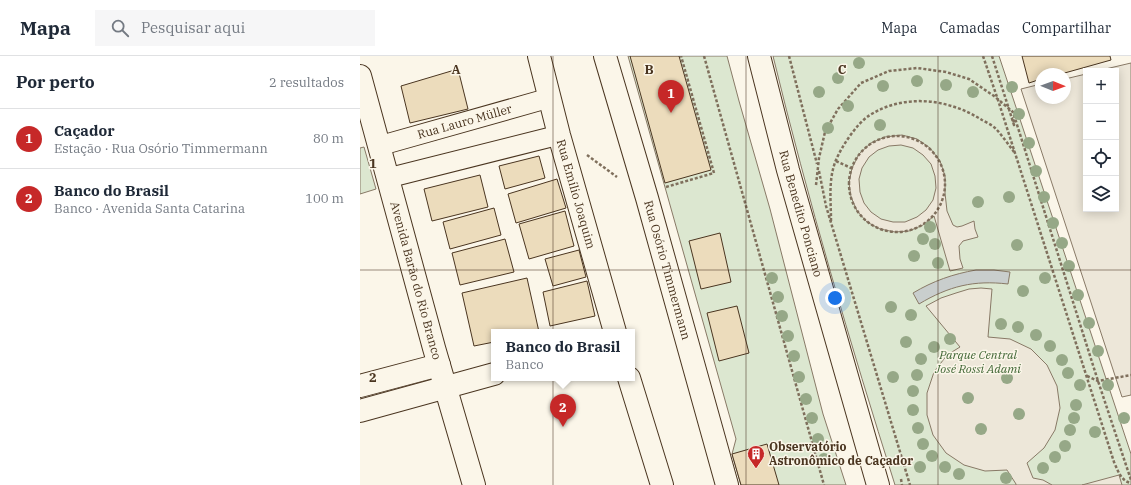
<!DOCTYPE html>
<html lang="pt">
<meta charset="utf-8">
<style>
body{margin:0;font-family:"IBM Plex Serif",serif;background:#f6f6f7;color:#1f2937}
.controls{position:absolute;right:12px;top:12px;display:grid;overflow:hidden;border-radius:0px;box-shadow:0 2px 10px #0003}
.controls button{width:36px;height:36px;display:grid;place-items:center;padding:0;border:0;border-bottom:1px solid #e0e1e3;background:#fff;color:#1f2937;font:20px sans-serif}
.compass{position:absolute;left:675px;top:12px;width:36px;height:36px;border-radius:50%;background:#fff;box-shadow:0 2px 10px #0003;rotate:91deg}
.you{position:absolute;left:475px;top:242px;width:14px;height:14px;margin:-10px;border:3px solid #fff;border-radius:50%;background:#1a73e8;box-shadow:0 0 0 6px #1a73e833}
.badge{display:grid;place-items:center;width:26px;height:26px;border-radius:50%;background:#c62828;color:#fff;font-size:13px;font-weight:700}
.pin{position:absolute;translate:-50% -33px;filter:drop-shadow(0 1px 2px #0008)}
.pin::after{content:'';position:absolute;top:21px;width:14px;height:12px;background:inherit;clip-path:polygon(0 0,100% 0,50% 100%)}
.popup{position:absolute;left:131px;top:273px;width:144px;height:52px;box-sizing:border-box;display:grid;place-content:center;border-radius:0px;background:#fff;filter:drop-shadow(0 1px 3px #0005);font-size:13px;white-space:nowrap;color:#747a83}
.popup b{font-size:15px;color:#1f2937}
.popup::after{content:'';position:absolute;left:50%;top:100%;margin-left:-8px;border:8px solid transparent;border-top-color:#fff}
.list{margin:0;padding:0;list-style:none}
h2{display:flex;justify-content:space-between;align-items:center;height:52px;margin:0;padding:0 16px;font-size:17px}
h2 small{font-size:13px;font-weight:400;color:#747a83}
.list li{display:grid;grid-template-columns:26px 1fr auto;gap:12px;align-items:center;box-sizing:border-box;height:60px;padding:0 16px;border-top:1px solid #e0e1e3}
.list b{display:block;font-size:15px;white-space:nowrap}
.list p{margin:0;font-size:13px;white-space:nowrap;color:#747a83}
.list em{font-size:13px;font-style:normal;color:#747a83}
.icon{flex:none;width:22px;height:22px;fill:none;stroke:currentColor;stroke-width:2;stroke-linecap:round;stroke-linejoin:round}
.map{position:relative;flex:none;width:771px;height:429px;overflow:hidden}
header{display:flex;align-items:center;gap:24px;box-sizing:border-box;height:56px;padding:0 20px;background:#fff;border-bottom:1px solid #e0e1e3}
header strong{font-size:19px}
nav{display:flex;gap:22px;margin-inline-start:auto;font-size:14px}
.search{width:280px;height:36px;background:#f6f6f7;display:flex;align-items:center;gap:10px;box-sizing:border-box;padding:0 14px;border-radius:0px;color:#747a83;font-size:15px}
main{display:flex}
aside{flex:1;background:#fff}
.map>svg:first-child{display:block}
.green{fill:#dce7d0;stroke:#887966}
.parking{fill:#ede7d9;stroke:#887966;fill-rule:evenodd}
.water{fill:#c9cecd;stroke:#887966}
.building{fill:#ecdcbc;stroke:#4a3520}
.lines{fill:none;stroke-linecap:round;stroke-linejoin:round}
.street-casing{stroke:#4a3520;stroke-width:21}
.secondary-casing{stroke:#4a3520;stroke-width:24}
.path{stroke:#7f6f5c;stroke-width:2.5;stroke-dasharray:3 2;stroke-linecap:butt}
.street{stroke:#fbf6e9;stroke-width:19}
.secondary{stroke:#fbf6e9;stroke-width:22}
.tree{fill:#96a887}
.grid{fill:none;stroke:#4a3520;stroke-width:1;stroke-opacity:0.55}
.labels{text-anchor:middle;stroke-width:3;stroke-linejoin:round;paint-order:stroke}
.street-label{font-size:12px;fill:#4a3520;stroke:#fbf6e9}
.park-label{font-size:12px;font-style:italic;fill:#436837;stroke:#fbf6e9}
.poi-label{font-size:12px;font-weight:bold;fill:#4a3520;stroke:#fbf6e9;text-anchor:start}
.grid-label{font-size:13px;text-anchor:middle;font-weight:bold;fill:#4a3520;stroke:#fbf6e9;stroke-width:3;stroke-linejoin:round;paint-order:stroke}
</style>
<header>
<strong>Mapa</strong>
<div class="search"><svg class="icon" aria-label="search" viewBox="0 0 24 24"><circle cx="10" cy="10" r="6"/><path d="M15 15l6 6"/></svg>Pesquisar aqui</div>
<nav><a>Mapa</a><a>Camadas</a><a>Compartilhar</a></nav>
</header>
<main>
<aside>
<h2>Por perto<small>2 resultados</small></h2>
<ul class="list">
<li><span class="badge">1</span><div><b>Caçador</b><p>Estação · Rua Osório Timmermann</p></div><em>80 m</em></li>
<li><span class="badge">2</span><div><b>Banco do Brasil</b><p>Banco · Avenida Santa Catarina</p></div><em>100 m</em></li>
</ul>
</aside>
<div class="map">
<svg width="771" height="429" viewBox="0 0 771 429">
<rect width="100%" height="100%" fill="#fbf6e9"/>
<!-- green -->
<path class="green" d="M 268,0 L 367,0 L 379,45 L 410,153 L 463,358 L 486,429 L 381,429 L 372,398 L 376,383 Z
M 413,0 L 639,0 L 771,398 L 771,429 L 535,429 C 490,287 448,144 413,0 Z
M 4,91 L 16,133 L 0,138 L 0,92 Z"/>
<!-- parking -->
<path class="parking" d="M 771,7 L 771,339 L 762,341 L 661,33 L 681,28 L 681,42 L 705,42 L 705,23 L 726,18 L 726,153 L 756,153 L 756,15 L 737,15 Z
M 542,79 L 557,83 L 570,92 L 580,105 L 585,120 L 585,137 L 587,155 L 593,169 L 597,171 L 602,170 L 614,165 L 615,173 L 618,181 L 603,185 L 599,190 L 600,203 L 603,212 L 590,215 L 574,160 L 563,169 L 549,175 L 535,176 L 520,173 L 507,166 L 497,155 L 491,141 L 489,127 L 492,112 L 499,98 L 511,87 L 525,81 ZM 541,89 L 553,92 L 563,99 L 571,108 L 575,120 L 576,132 L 573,144 L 566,154 L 557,161 L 545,166 L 533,166 L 521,163 L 511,156 L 504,147 L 500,136 L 499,123 L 502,112 L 509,101 L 518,94 L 529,90 Z
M 621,232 L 632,233 L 628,281 L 650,283 L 671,293 L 687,309 L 697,330 L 700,352 L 695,374 L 684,392 L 667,407 L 673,422 L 683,424 L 692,429 L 656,429 L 656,428 L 647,414 L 625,415 L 604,409 L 586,397 L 573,379 L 567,359 L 567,337 L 574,316 L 587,299 L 600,291 L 566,250 L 581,242 L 596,237 L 609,233 Z
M 759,419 L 762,429 L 722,429 Z"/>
<!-- water -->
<path class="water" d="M 616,214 L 634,214 L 650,216 L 648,228 C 614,224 589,230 559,248 L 553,237 C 573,225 593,218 616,214 Z"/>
<!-- building -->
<path class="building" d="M 270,0 L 319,0 L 351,114 L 305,127 Z
M 662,0 L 750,0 L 751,4 L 701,18 L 681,18 L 681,23 L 669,27 Z
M 98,13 L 108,53 L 50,67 L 41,30 Z
M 179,100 L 185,122 L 145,133 L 139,110 Z
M 120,119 L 128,151 L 72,165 L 64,133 Z
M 197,123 L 206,152 L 156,167 L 148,138 Z
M 134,152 L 141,179 L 90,193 L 83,166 Z
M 205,155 L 214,190 L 169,203 L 159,168 Z
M 360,177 L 371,226 L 341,233 L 329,185 Z
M 145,183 L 154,216 L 100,229 L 92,197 Z
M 219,194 L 226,221 L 193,230 L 185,203 Z
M 167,222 L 179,276 L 134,276 L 134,286 L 114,290 L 102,237 Z
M 227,225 L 235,260 L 190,270 L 183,236 Z
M 377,250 L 389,297 L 359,305 L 347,257 Z
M 407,388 L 419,429 L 381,429 L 372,398 Z"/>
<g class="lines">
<defs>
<g id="street">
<path id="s1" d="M 19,90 L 189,42"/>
<path d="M 28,122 L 199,79"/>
</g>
<g id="secondary">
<path id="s2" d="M 179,0 L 199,79 L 255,276"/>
<path id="s3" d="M 245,0 L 287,142 L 367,429"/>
<path id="s4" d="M 399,0 L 428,114 L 518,429"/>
<path id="s5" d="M 0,20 L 74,292 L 114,429"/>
<path d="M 269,322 L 302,429"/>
<path d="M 0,330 L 79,309"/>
<path d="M 0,355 L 134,318"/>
</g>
</defs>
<!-- street casing -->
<use href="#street" class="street-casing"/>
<!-- secondary casing -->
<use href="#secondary" class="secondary-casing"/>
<!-- path -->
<path class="path" d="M 344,0 L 464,429
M 429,0 L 457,108
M 623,0 L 638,44 L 754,406 C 758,415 761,425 771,427
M 632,0 L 654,69 L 653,61
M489 128a48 48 0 1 1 96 0a48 48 0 1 1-96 0Z
M 227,99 L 257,121
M 476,105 L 491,112
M 459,115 L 466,150 L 550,429
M 456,129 L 459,102 L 465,76 L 478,53 L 501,27 L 529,15 L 557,12 L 586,16 L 609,23 L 634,40 L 653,56 L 738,325 L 771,424
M 306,131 L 354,117 L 321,0
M 471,165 C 471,145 468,123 476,104 C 482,90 497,67 510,59 C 545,37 589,43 622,64 C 626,66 632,69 635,72 C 642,79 648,88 654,96
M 727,320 L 738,325 L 771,319
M 541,423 L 542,429"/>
<!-- street -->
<use href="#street" class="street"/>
<!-- secondary -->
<use href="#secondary" class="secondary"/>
</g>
<!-- trees -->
<g class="tree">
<circle cx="499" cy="7" r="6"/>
<circle cx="478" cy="22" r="6"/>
<circle cx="557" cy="25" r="6"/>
<circle cx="586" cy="29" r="6"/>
<circle cx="523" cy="30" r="6"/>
<circle cx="652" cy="31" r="6"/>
<circle cx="459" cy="36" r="6"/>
<circle cx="613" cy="36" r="6"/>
<circle cx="488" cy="50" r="6"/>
<circle cx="659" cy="58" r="6"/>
<circle cx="520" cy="69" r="6"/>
<circle cx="468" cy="72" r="6"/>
<circle cx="669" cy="87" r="6"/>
<circle cx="676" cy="115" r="6"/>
<circle cx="649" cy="141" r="6"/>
<circle cx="684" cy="141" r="6"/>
<circle cx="618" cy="146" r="6"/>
<circle cx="693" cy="167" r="6"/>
<circle cx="570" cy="171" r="6"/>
<circle cx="563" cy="183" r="6"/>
<circle cx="702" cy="187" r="6"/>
<circle cx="575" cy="188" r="6"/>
<circle cx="657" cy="189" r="6"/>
<circle cx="554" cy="200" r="6"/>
<circle cx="578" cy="207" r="6"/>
<circle cx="709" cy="210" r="6"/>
<circle cx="412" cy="222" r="6"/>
<circle cx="685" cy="222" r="6"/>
<circle cx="663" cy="235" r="6"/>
<circle cx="718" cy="239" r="6"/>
<circle cx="418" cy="241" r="6"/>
<circle cx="531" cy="251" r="6"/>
<circle cx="551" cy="259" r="6"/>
<circle cx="422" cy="260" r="6"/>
<circle cx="729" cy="267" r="6"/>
<circle cx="641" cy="268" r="6"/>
<circle cx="658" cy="271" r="6"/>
<circle cx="676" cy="279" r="6"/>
<circle cx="428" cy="280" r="6"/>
<circle cx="590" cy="283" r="6"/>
<circle cx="546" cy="286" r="6"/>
<circle cx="690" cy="290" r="6"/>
<circle cx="574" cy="291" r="6"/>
<circle cx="738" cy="295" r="6"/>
<circle cx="434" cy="300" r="6"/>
<circle cx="561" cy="303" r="6"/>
<circle cx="702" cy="304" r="6"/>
<circle cx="708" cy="317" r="6"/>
<circle cx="557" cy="319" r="6"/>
<circle cx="439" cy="321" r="6"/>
<circle cx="533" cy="321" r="6"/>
<circle cx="647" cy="322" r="6"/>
<circle cx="720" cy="329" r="6"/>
<circle cx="748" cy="329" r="6"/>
<circle cx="553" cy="335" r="6"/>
<circle cx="608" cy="342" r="6"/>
<circle cx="446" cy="343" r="6"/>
<circle cx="716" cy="349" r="6"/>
<circle cx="553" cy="354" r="6"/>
<circle cx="659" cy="358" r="6"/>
<circle cx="452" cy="362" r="6"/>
<circle cx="714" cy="362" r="6"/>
<circle cx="764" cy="362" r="6"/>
<circle cx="558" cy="372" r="6"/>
<circle cx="621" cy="373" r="6"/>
<circle cx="710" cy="374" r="6"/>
<circle cx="735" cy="376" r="6"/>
<circle cx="458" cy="383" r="6"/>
<circle cx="563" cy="388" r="6"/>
<circle cx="705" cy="390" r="6"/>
<circle cx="572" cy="400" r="6"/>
<circle cx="695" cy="401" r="6"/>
<circle cx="464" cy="403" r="6"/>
<circle cx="560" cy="411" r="6"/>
<circle cx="585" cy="411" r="6"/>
<circle cx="683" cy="412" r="6"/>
<circle cx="599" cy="418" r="6"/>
<circle cx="646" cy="422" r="6"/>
</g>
<!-- grid -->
<path class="grid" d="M 193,0 L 193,429M 386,0 L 386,429M 578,0 L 578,429M 0,214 L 771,214"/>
<!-- icons -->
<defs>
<symbol id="building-pin" viewBox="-11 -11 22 30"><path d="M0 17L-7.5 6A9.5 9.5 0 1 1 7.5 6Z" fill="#c62828" stroke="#fbf6e9"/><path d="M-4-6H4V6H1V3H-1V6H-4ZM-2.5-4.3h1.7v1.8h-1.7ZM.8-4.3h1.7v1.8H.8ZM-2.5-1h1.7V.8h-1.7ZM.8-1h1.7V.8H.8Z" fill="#fff"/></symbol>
</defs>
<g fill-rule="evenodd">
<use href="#building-pin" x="386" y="388" width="20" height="27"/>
</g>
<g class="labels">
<!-- street labels -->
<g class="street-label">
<text dy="4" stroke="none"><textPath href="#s1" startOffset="89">Rua Lauro Müller</textPath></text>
<text dy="4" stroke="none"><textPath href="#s2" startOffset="143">Rua Emílio Joaquim</textPath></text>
<text dy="4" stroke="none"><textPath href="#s4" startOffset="163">Rua Benedito Ponciano</textPath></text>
<text dy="4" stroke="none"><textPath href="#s3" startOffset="223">Rua Osório Timmermann</textPath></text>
<text dy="4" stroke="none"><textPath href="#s5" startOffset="212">Avenida Barão do Rio Branco</textPath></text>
</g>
<!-- park labels -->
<g class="park-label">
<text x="618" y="303">Parque Central<tspan x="618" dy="14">José Rossi Adami</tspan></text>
</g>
<!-- poi labels -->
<g class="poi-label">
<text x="409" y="395">Observatório<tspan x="409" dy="14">Astronômico de Caçador</tspan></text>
</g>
</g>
<g class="grid-label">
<text x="96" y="18">A</text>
<text x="289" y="18">B</text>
<text x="482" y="18">C</text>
<text x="13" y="112">1</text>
<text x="13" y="326">2</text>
</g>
</svg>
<div class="controls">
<button>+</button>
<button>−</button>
<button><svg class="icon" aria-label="locate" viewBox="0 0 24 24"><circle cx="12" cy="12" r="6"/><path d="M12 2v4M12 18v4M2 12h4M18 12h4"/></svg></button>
<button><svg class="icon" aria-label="layers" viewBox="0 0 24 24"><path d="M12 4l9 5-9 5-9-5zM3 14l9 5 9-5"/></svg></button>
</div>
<svg class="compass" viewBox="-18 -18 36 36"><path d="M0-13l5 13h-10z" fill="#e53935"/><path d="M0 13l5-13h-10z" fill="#747a83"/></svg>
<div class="you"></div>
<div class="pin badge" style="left:311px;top:57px">1</div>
<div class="pin badge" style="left:203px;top:371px">2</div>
<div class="popup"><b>Banco do Brasil</b>Banco</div>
</div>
</main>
